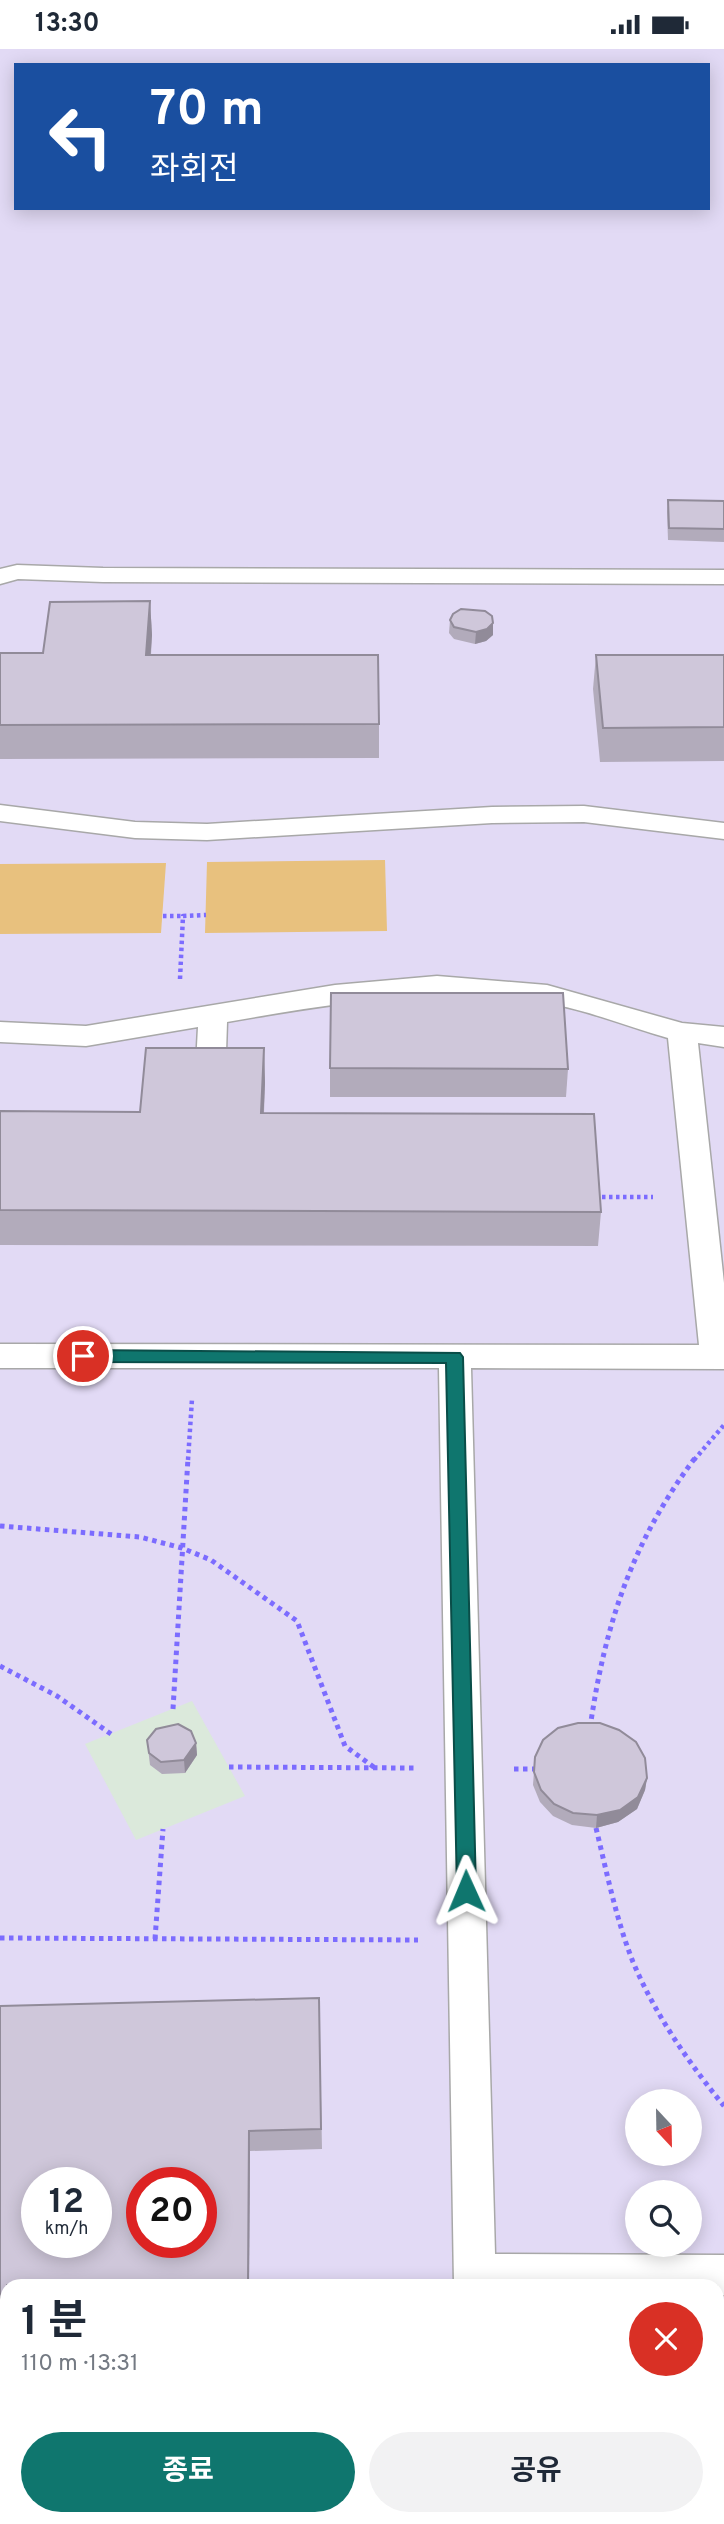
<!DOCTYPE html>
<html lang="ko">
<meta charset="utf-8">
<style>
body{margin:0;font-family:Overpass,"Noto Sans KR",sans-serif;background:#f2f2f3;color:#1f2937;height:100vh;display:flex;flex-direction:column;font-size:26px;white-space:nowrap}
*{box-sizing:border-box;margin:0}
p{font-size:23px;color:#747a83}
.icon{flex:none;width:38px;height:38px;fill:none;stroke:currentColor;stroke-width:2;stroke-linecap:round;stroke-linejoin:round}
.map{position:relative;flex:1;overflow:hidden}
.panel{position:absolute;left:0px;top:2230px;width:724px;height:247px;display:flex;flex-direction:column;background:#fff;border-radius:21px 21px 0 0;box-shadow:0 4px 18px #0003}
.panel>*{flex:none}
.top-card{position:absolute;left:14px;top:14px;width:696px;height:147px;border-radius:0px;box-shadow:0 4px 18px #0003;background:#1a4fa0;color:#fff;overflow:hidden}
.needle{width:46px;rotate:158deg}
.tools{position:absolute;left:625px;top:2040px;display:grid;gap:14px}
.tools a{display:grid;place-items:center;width:77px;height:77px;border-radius:50%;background:#fff;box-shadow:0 4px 18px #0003;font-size:35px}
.speed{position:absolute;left:21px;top:2118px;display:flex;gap:14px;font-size:35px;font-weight:700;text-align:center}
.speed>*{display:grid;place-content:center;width:91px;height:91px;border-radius:50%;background:#fff;box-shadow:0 4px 18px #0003;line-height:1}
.speed small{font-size:18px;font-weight:400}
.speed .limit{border:10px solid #d22;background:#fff;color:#111}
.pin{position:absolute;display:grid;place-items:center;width:60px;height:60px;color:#fff;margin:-30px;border:4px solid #fff;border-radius:50%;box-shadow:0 2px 7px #0007}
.me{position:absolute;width:77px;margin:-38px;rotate:359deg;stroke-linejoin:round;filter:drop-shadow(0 0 5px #0008)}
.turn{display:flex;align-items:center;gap:24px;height:147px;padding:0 21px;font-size:32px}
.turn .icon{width:91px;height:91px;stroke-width:2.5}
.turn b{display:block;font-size:49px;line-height:60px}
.round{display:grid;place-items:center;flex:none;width:74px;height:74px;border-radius:37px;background:#f2f2f3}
.summary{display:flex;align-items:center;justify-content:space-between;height:119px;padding:0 21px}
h1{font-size:42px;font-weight:700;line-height:52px}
.cta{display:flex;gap:14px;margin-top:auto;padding:14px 21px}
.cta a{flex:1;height:80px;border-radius:42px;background:#0f766e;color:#fff;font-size:28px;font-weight:700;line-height:80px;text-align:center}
.cta a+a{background:#f2f2f3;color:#1f2937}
.status{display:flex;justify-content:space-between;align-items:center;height:49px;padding:0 35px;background:#fff;direction:ltr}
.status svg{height:19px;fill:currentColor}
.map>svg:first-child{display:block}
.military{fill:#e2daf5;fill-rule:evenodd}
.pitch{fill:#e8c17e}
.plaza{fill:#dbe9db}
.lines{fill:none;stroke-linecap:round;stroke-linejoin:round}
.service-casing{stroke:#a8a8a8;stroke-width:3}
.path-far1{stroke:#7c6cff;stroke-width:4.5;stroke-dasharray:3.5 3.5;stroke-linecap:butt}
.path{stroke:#7c6cff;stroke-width:5;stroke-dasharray:4.5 4.5;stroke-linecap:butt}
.service{fill:#fff;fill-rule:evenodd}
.wall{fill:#b2abbb}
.shaded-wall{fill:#918b99}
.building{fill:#cfc7da;stroke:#918b99;stroke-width:2;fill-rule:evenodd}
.route{fill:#0f766e;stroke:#0a4d48;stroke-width:2}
</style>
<div class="status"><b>13:30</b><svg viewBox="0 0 49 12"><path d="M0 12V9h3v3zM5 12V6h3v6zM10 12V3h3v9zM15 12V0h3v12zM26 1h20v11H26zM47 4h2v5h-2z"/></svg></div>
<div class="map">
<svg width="724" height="2475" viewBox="0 0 724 2475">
<rect width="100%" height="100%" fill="#efe7f2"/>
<path class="military" d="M0 0H724V2475H0ZM16 16H709V159H16ZM637 2053H690V2105H637ZM37 2133H96V2193H37ZM142 2133H201V2193H142ZM637 2144H690V2196H637ZM7 2236H718V2469H7Z"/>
<g class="pitch">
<path d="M385 811 387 882 205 884 207 813Z"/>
<path d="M166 814 161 884 0 885V815Z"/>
</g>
<path class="plaza" d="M192 1652 245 1747 136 1791 85 1695Z"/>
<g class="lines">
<g class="service-casing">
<g id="service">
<path d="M17 516 103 519 724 521V535L103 533 18 530 0 535V520Z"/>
<path d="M0 756 135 773 207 775 492 758 584 757 724 774V790L584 773 492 774 207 791 135 789 0 772Z"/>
<path d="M437 927 547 936 682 974 724 978V998L698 994 724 1234V1320L471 1319 495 2205 724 2206V2246H718V2236H454L439 1319H0V1295L699 1296 668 989C629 978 585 960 545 954 436 937 335 954 227 973L225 1034 220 1041 210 1044 200 1041 195 1034 198 978 86 997 0 993V973L86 977 335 936Z"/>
<rect x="458" y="2469" width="44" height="6"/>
</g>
</g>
<g class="path-far1">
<path d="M163 867H183"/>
<path d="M180 930 183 867 206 866"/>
<path d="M595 1148H653"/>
<path d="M188 1411 192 1350"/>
<path d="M694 1411 724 1376"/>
</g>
<g class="path">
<path d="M0 1477 140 1488 182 1499 211 1511 297 1572 345 1697 375 1719"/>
<path d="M0 1617 57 1647 111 1685"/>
<path d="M173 1660 188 1409"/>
<path d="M590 1679C605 1575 632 1493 695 1409"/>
<path d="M229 1718 414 1719"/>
<path d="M514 1720H534"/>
<path d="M596 1779C607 1824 616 1870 633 1913 655 1965 688 2013 724 2057"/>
<path d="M0 1889 418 1891"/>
<path d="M155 1890 163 1780"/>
</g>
<use href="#service" class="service"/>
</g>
<g class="wall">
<path d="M668 451 724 452V493L668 491 667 463Z"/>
<path d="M150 552 152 586 151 606 379 675V709L0 710V604H43Z"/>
<path d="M450 571 493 574V586L486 592 475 595 454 590 449 584Z"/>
<path d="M596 606H724V712L600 713 593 640Z"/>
<path d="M264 999 265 1034 264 1064 601 1163 598 1197 0 1196V1062L140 1063Z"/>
<path d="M330 1019 568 1020 566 1048H330Z"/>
<path d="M147 1691 196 1694 197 1706 185 1724 162 1725 150 1716Z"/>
<path d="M535 1708 647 1729 645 1741 637 1760 618 1773 596 1779 572 1776 553 1767 540 1753 533 1736Z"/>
<path d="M319 1949 322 2100 250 2102 7 2469H248V2475H0Z"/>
</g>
<g class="shaded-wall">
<path d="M150 552 152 586 148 640 146 606Z"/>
<path d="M493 574V586L486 592 475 595 476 583Z"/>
<path d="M264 999 265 1034 262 1098 261 1064Z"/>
<path d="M196 1694 197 1706 185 1724 184 1711Z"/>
<path d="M647 1729 645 1741 637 1760 618 1773 596 1779 597 1766Z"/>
<path d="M249 2082 250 2102 249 2236H248Z"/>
<path d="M144 2469H145L146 2475H140Z"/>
</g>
<g class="building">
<path d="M668 451 724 452V480L669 479Z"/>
<path d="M150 552 146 606H378L379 675 0 676V604H43L50 553Z"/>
<path d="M461 560 485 562 492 567 493 574 487 580 476 583 454 578 450 571 453 565Z"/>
<path d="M596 606H724V678L603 679Z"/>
<path d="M331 944H563L568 1020 330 1019Z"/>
<path d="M146 999H264L261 1064 594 1065 601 1163 0 1161V1062L140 1063Z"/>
<path d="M578 1674H600L619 1681 636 1693 645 1709 647 1729 638 1748 620 1761 597 1766 573 1764 554 1755 541 1741 534 1723 535 1708 543 1691 558 1679Z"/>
<path d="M178 1675 191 1682 196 1694 184 1711 161 1713 149 1704 147 1691 156 1680Z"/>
<path d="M319 1949 321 2080 249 2082 248 2236H7V2469H144L140 2475H0V1957ZM37 2133H96V2193H37ZM142 2133H201V2193H142Z"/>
</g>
<path class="route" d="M83 1301 460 1304 463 1308 476 1842 473 1848 466 1850 459 1848 457 1842 446 1314 83 1313 75 1307Z"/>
</svg>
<div class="tools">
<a><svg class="needle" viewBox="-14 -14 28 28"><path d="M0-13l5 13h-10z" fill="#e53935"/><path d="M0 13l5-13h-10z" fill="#747a83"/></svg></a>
<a><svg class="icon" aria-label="search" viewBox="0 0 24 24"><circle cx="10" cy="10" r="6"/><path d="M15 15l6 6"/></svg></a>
</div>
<div class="speed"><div>12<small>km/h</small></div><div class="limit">20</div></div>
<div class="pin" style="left:83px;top:1307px;background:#d93025"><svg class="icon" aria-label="arrive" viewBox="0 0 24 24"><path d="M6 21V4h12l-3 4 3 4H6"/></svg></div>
<svg class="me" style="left:466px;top:1842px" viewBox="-20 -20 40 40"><path d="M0-17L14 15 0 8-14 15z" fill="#0f766e" stroke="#fff" stroke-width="4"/></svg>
<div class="top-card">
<div class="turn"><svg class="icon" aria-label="left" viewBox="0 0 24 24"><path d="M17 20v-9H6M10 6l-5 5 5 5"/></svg><div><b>70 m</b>좌회전</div></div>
</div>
<section class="panel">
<div class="summary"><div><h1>1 분</h1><p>110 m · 13:31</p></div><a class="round" style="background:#d93025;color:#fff"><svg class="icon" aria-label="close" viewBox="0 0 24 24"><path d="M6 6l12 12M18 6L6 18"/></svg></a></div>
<div class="cta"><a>종료</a><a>공유</a></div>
</section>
</div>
